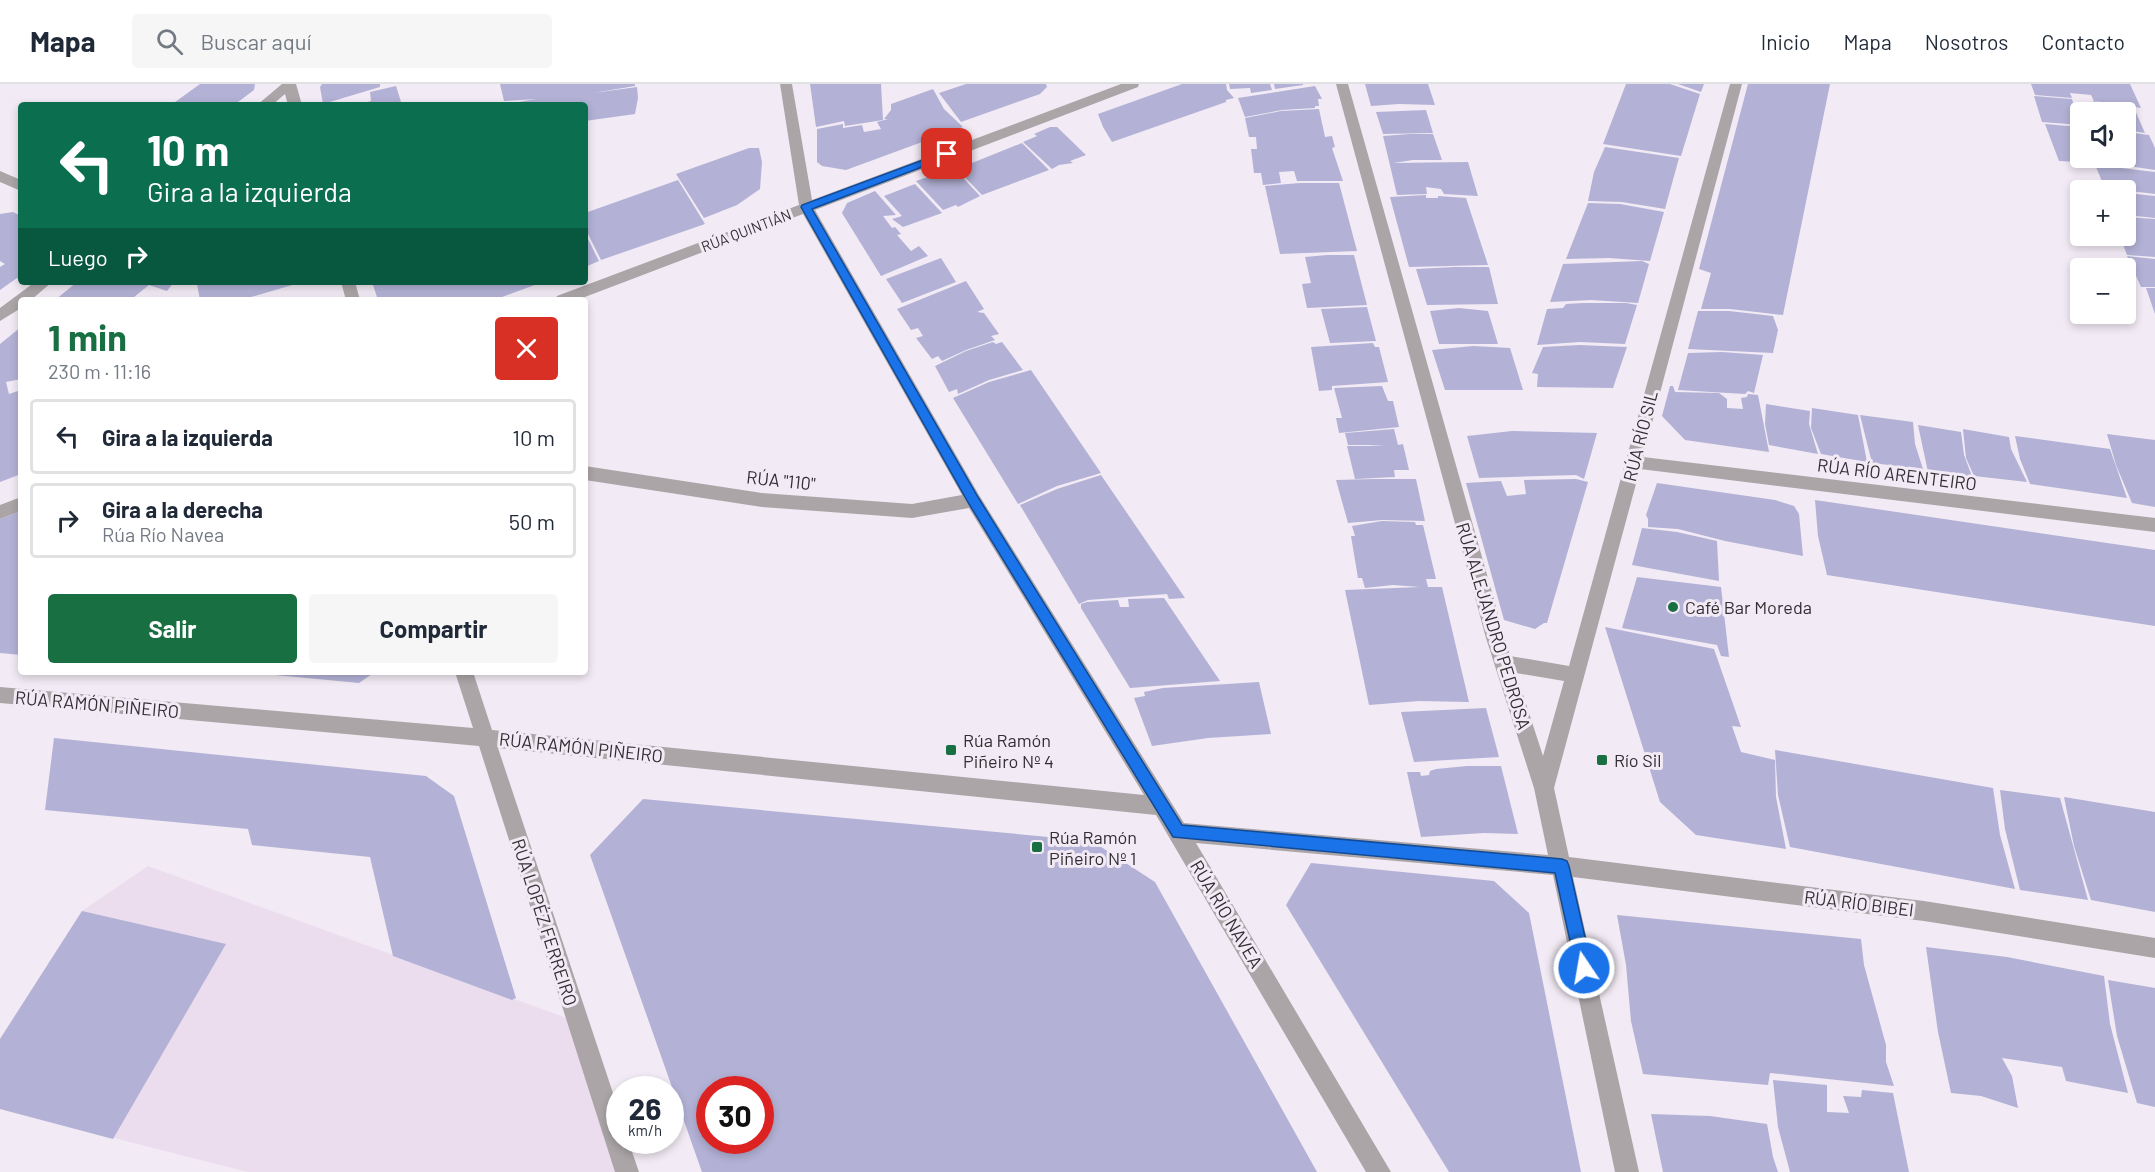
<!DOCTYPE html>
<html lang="es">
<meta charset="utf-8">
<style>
body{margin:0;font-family:Barlow,sans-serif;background:#f6f6f7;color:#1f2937;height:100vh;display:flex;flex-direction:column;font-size:22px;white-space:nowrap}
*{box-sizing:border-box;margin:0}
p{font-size:20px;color:#747a83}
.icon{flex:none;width:33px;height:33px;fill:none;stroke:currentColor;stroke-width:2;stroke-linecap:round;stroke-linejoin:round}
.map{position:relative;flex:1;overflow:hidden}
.drawer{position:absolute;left:18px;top:213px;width:570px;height:378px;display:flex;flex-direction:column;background:#fff;border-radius:6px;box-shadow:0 3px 9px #0003}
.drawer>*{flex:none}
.hud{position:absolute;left:18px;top:18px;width:570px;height:183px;border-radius:6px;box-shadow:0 3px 9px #0003;background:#0b6e4f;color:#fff;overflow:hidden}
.fabs{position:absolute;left:2070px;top:18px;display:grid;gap:12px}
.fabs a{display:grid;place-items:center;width:66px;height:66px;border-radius:6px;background:#fff;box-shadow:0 3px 9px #0003;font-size:30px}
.speed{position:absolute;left:606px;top:992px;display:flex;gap:12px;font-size:30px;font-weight:700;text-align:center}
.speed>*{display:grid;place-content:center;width:78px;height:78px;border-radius:50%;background:#fff;box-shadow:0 3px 9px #0003;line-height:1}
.speed small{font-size:15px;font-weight:400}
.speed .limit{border:9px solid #d22;background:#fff;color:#111}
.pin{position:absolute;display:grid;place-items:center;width:51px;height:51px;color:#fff;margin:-26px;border-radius:12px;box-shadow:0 3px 9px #0006}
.me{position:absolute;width:66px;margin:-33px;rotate:348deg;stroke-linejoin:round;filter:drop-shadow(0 0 4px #0008)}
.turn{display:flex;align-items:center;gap:21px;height:126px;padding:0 30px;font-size:27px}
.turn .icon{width:78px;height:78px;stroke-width:2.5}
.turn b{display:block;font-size:42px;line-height:51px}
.then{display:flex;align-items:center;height:57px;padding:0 30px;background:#0003;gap:12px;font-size:22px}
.round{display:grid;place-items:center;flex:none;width:63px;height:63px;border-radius:6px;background:#f6f6f7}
.overview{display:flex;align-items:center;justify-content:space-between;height:102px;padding:0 30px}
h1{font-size:36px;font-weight:700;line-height:45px;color:#186f42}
.button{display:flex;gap:12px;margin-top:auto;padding:12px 30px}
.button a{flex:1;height:69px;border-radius:6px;background:#186f42;color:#fff;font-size:24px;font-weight:700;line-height:69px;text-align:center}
.button a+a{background:#f6f6f7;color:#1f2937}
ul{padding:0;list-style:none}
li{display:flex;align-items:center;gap:18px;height:75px;margin:0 12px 9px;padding:0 18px;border:3px solid #e0e1e3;border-radius:6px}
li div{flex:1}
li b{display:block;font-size:22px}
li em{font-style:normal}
header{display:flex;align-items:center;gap:36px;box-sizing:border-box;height:84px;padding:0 30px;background:#fff;border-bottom:2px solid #e0e1e3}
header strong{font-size:28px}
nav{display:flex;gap:33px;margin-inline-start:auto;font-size:21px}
.search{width:420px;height:54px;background:#f6f6f7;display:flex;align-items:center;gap:15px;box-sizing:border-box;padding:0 21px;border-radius:6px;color:#747a83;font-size:22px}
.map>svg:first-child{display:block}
.built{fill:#ebddee}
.building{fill:#b3b2d6;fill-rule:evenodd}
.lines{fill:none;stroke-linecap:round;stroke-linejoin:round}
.minor{fill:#aba5a7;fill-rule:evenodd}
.route{fill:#1a73e8;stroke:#114b97;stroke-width:1.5}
.poi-dot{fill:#186f42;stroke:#f2eaf4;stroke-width:2}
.labels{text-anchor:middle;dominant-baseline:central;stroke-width:6;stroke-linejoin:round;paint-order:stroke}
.far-street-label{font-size:15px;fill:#322f33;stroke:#f2eaf4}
.street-label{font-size:18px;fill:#322f33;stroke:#f2eaf4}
.poi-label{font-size:18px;fill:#322f33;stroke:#f2eaf4;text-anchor:start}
</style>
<header>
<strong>Mapa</strong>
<div class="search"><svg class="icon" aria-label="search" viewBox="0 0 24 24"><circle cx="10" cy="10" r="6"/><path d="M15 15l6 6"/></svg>Buscar aquí</div>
<nav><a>Inicio</a><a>Mapa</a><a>Nosotros</a><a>Contacto</a></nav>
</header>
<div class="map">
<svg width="2155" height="1088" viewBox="0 0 2155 1088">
<rect width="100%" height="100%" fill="#f2eaf4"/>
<path class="built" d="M148 782 586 941 624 1088H248L0 1025V955L82 827Z"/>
<g class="building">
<path d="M200 0H255L254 6 234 21H171Z"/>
<path d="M322 0H380V3L323 20 320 3Z"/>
<path d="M500 0H635V2L593 9 637 3 638 14 635 30 585 37V21H500L536 15 504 17Z"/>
<path d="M810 0H881L883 36 845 42 844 37 816 43Z"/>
<path d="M966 0H1046L1047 3 1040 10 961 38 939 9Z"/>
<path d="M1182 0H1226L1227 6 1234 14 1226 16V18L1112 58 1103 43 1098 30Z"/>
<path d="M1229 0H1270L1272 6 1251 9 1250 4 1230 5Z"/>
<path d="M1274 0H1303V1L1275 5Z"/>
<path d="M1365 0H1428L1435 21 1399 20 1371 22Z"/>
<path d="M1626 0H1670L1700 10 1681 72 1603 60Z"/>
<path d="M1678 0H1704L1701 8Z"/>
<path d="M1748 0H1830L1783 231 1730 225H1701L1711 189 1699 185Z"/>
<path d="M2031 0H2130L2141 24 2094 17 2091 11 2070 9 2072 14 2035 11Z"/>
<path d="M396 2 402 21H356L371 17 370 8Z"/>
<path d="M1315 2 1322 15H1318L1319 22H1315V24L1282 26 1245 33 1238 14Z"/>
<path d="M933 5 944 25 963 43 846 86 822 82 817 78V45L843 40V44L862 41 864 48 881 45 877 38 888 35H884L891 26V20Z"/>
<path d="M2034 12 2072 15 2074 22 2095 24 2093 17 2134 24 2145 49 2126 46V28H2080V41L2042 38Z"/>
<path d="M1319 25 1325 53 1332 52 1335 63 1332 64 1343 97H1297L1294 87 1279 88 1281 99 1263 101 1261 89H1254L1251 65H1257L1256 53H1249L1245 34 1281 27Z"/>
<path d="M1426 26 1433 49 1383 50 1376 28Z"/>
<path d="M2045 40 2080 43V74H2126V48L2149 51 2155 64V86L2115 80 2059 77Z"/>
<path d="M1050 43H1057L1086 71 1070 77 1073 79 1059 81 1052 85 1023 58 1037 52 1034 50Z"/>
<path d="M1409 50H1433L1442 76H1413L1393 79 1468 78 1478 112 1444 110 1441 105 1426 103 1427 110 1397 111 1383 52Z"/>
<path d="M1022 59 1049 86 982 111 957 85Z"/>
<path d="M1605 63 1679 74 1665 125 1622 118 1588 117 1594 88Z"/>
<path d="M749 64H759L762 78 760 105 737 121 704 134 676 90Z"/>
<path d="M2095 81 2155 88V110L2105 104Z"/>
<path d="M954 84 980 112 958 123 956 121 943 126 916 97Z"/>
<path d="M678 96 705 140 601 176 585 144V129Z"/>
<path d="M1300 99H1339L1357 167 1280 170 1265 102Z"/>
<path d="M915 100 942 129 903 143 892 135 902 132 884 112Z"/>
<path d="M875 107 896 131 883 132 892 144 895 143 901 150 897 151 911 167 919 162 928 172 881 192 842 129 847 119Z"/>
<path d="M2126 109 2155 112V134L2126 131Z"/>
<path d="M1426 111V114H1438V112L1466 114 1488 181 1409 183 1390 113Z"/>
<path d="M1588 119 1620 120 1664 128 1650 177 1609 174 1566 175Z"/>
<path d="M13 128 21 132V196L17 194 0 206V183L5 180 0 177V130Z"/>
<path d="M2126 133 2155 135V173L2127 171 2120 152H2126Z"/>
<path d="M585 149 599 177 585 183Z"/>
<path d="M1327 171H1354L1367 221 1307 224 1302 200 1311 199 1305 173Z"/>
<path d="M2127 172 2155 175V203H2141Z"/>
<path d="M941 174 956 198 902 219 886 195Z"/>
<path d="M1642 177 1649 180 1638 219 1591 216 1550 218 1563 180Z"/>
<path d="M1455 183H1489L1498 220 1427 221 1416 185Z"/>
<path d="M966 197 984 225 977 228 984 229 999 250 991 252 995 256 966 266 942 277 938 272 932 275 916 254 923 252 918 244 911 246 897 225Z"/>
<path d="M77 198H174L167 207 149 201 134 213 140 216H55Z"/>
<path d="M202 198H299V199L241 216H200L197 200Z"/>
<path d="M372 198H543L494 216H378Z"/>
<path d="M2146 204H2155V230Z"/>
<path d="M1583 219H1626L1637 221 1625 260 1580 258 1537 261 1547 225 1563 224 1566 220Z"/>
<path d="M1367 223 1376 257 1330 259 1321 225Z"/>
<path d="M1459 224 1488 227 1498 260H1439L1430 227Z"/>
<path d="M1698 227H1729L1773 232 1778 246 1773 269 1688 265Z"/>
<path d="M21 243V295L6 298 9 310 21 306V390L0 398V260Z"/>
<path d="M993 258 996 260 1002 258 1023 286 989 296 958 310 957 305 949 308 935 282 966 267Z"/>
<path d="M1373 259 1375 263H1379L1388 298 1332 302V306L1319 307 1311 263Z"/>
<path d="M1579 261 1627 263 1613 304 1537 303 1538 290 1532 289 1543 263Z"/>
<path d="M1473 262 1510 264 1523 306H1445L1432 266Z"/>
<path d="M1722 268 1763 271 1754 309 1748 307 1745 310 1678 306 1688 269Z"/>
<path d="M1031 286 1101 389 1057 402 1018 420 953 314 989 298Z"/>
<path d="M1382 302 1388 317H1393L1399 343 1339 349 1336 334H1342L1334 304Z"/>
<path d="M1670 302H1673L1675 308 1719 309 1727 315V324L1743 325 1741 314 1747 313 1748 310 1758 311 1769 368 1685 356 1662 332Z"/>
<path d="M1766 320 1810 327 1809 340 1818 370 1769 361 1765 340Z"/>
<path d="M1812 324 1858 331 1867 378 1821 370 1811 344Z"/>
<path d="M1860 331 1913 338 1915 360 1923 385 1872 379Z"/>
<path d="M1918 341 1961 348 1964 371 1973 395 1928 388Z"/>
<path d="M1394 345 1398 361 1403 360 1409 386H1394L1395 393 1355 395 1347 362H1369L1385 361H1348L1345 349Z"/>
<path d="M1963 345 2009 353 2011 365 2027 398 1974 392 1966 374Z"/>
<path d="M1512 347 1597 349 1584 395 1576 391 1479 394 1467 352Z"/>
<path d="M2107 350 2155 356V423L2132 419 2116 381Z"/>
<path d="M2015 352 2110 365 2127 414 2030 400 2020 375Z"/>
<path d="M1101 391 1185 514 1169 515 1167 510 1088 516 1079 520 1020 421 1057 405Z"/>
<path d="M1374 395H1416L1425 437 1382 436 1348 439 1336 396Z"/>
<path d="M1576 395 1588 398 1547 539H1544L1535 545 1504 536 1466 399 1501 397 1507 412 1526 410 1524 396Z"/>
<path d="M1657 399 1775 416 1794 422 1799 430 1803 472 1725 457 1678 445 1648 443V435L1646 431Z"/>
<path d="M1815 416 2155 466V542L1827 491 1818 452Z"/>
<path d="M21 427V571L0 569V435Z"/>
<path d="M1382 437 1415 438 1416 441H1423L1436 495H1426L1428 503H1442L1469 618 1419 617 1369 621 1345 506 1420 503 1393 501 1365 504 1362 494H1358L1351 452H1355L1352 442Z"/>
<path d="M1642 444 1677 448 1717 457 1719 497 1632 481Z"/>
<path d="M1637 493 1721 503 1729 573 1721 572 1717 561 1622 544Z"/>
<path d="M1164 514 1220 597 1130 604 1081 524V520L1087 518 1118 516 1120 523H1129L1128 515Z"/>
<path d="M1605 543 1714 565 1741 643 1732 642 1741 668 1775 676 1776 713 1786 765 1696 751 1660 718Z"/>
<path d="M243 588H375L359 599Z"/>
<path d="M1259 598 1271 650 1208 654 1152 662 1134 614 1145 612 1144 608 1163 604Z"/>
<path d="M1486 624 1499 673 1414 678 1401 628Z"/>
<path d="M54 654 426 692 454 712 516 914 512 916 393 872 370 773 252 761 248 745 45 726Z"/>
<path d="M1775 666 1993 704 2000 751 2015 805 1790 763 1778 711Z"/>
<path d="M1467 682H1501L1518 750 1484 749 1421 753 1407 688H1420L1421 692 1429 691 1430 687 1436 685Z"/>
<path d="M2000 706 2060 714 2088 816 2020 806 2005 745Z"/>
<path d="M2064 713 2155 728V828L2091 816 2074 762Z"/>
<path d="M643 715 1092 757 1155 798 1317 1088H702L590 771ZM710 1005H760V1056H710Z"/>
<path d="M1311 779 1494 797 1529 829 1581 1088H1449L1286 821Z"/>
<path d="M82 827 226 860 113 1055 0 1025V955Z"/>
<path d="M1617 831 1861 855 1864 881 1886 961V978L1894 1002 1770 989 1768 1001 1643 990 1631 937 1626 881Z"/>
<path d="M1926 863 2007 873 2104 892 2110 940 2128 1009 2066 997 2062 983 2002 974 2012 992 2018 1024 1981 1012 1951 1009 1938 948Z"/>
<path d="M2108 896 2155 904V1023L2137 1019 2117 952Z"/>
<path d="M1773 996 1827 1001V1028L1849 1029 1843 1012 1861 1013 1862 1006 1893 1009 1909 1088H1790L1778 1043Z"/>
<path d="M1651 1030 1710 1032 1767 1040 1773 1073 1778 1088H1663Z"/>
</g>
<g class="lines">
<g class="minor">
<path d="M282 0H296L302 21H288L285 10 272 21H257Z"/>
<path d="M780 0H792L812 116 1121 0H1139L1138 3 815 126 979 411 1184 739 1548 771 1534 704 1486 554 1336 0H1348L1510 572 1569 582 1730 0H1742L1643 373 2155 434V448L1640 385 1554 704 1569 773 1924 817 2155 854V874L1924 837 1573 793 1639 1088H1615L1553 791 1196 759 1391 1088H1366L1156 731 498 664 620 1030V1056H628L639 1088H615L479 662 0 619V603L473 644 455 588H473L492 646 1144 711 969 424 912 434 762 423 585 396V382L762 409 912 420 962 411 803 130 577 216H555L557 212 799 121ZM1516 589 1564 597 1543 672Z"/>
<path d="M0 87 21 96V107L0 98Z"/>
<path d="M35 198H52L31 216H21V224L0 237V224Z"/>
<path d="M341 198H355L360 216H346Z"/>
<path d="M21 413V427L0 435V421Z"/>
</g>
</g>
<path class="route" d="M947 67 951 68V72L812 125 978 413 1182 741 1562 775 1567 777 1569 782 1592 884 1589 890 1584 892 1578 890 1576 884 1555 789 1173 753 969 420 801 123 802 121Z"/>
<g class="poi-dot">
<circle cx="1673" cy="523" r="6"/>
<rect x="945" y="660" width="12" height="12" rx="3"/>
<rect x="1596" y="670" width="12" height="12" rx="3"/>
<rect x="1031" y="757" width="12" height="12" rx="3"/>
</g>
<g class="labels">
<g class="far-street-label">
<text transform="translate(746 146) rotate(-21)">RÚA QUINTIÁN</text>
</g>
<g class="street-label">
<text transform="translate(1640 352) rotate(-76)">RÚA RÍO SIL</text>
<text transform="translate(1897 390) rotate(7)">RÚA RÍO ARENTEIRO</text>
<text transform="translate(781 396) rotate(6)">RÚA "110"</text>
<text transform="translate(1494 542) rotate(73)">RÚA ALEJANDRO PEDROSA</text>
<text transform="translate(97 620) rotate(5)">RÚA RAMÓN PIÑEIRO</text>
<text transform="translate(581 663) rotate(6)">RÚA RAMÓN PIÑEIRO</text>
<text transform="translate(1859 819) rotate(7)">RÚA RÍO BIBEI</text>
<text transform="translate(1227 830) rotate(59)">RÚA RÍO NAVEA</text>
<text transform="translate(545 838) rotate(72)">RÚA LOPÉZ FERREIRO</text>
</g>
<g class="poi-label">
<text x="1685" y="523">Café Bar Moreda</text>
<text x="963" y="656">Rúa Ramón<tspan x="963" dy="21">Piñeiro Nº 4</tspan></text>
<text x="1614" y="676">Río Sil</text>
<text x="1049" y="753">Rúa Ramón<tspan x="1049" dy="21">Piñeiro Nº 1</tspan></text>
</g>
</g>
</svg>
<div class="fabs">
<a><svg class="icon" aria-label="sound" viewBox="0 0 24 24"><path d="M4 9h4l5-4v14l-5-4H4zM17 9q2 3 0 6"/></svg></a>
<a>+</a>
<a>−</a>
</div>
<div class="speed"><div>26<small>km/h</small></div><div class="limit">30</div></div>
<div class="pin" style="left:947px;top:70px;background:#d93025"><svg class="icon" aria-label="arrive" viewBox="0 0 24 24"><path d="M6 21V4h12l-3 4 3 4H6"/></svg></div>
<svg class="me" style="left:1584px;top:884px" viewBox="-20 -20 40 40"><circle r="17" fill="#1a73e8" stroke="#fff" stroke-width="3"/><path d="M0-11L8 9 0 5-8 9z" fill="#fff"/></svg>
<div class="hud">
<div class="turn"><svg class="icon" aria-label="left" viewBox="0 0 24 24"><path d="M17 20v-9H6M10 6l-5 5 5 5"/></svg><div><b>10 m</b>Gira a la izquierda</div></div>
<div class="then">Luego<svg class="icon" aria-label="right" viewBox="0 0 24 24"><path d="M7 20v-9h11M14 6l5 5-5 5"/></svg></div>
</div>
<section class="drawer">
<div class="overview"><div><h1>1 min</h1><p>230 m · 11:16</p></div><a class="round" style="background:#d93025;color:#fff"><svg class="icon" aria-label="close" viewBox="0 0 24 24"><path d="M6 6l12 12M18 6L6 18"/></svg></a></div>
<ul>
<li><svg class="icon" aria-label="left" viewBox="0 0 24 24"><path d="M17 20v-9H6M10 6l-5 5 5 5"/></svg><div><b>Gira a la izquierda</b></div><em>10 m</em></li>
<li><svg class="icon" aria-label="right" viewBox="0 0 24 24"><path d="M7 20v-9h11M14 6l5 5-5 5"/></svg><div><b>Gira a la derecha</b><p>Rúa Río Navea</p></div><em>50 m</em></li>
</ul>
<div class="button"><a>Salir</a><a>Compartir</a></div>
</section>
</div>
